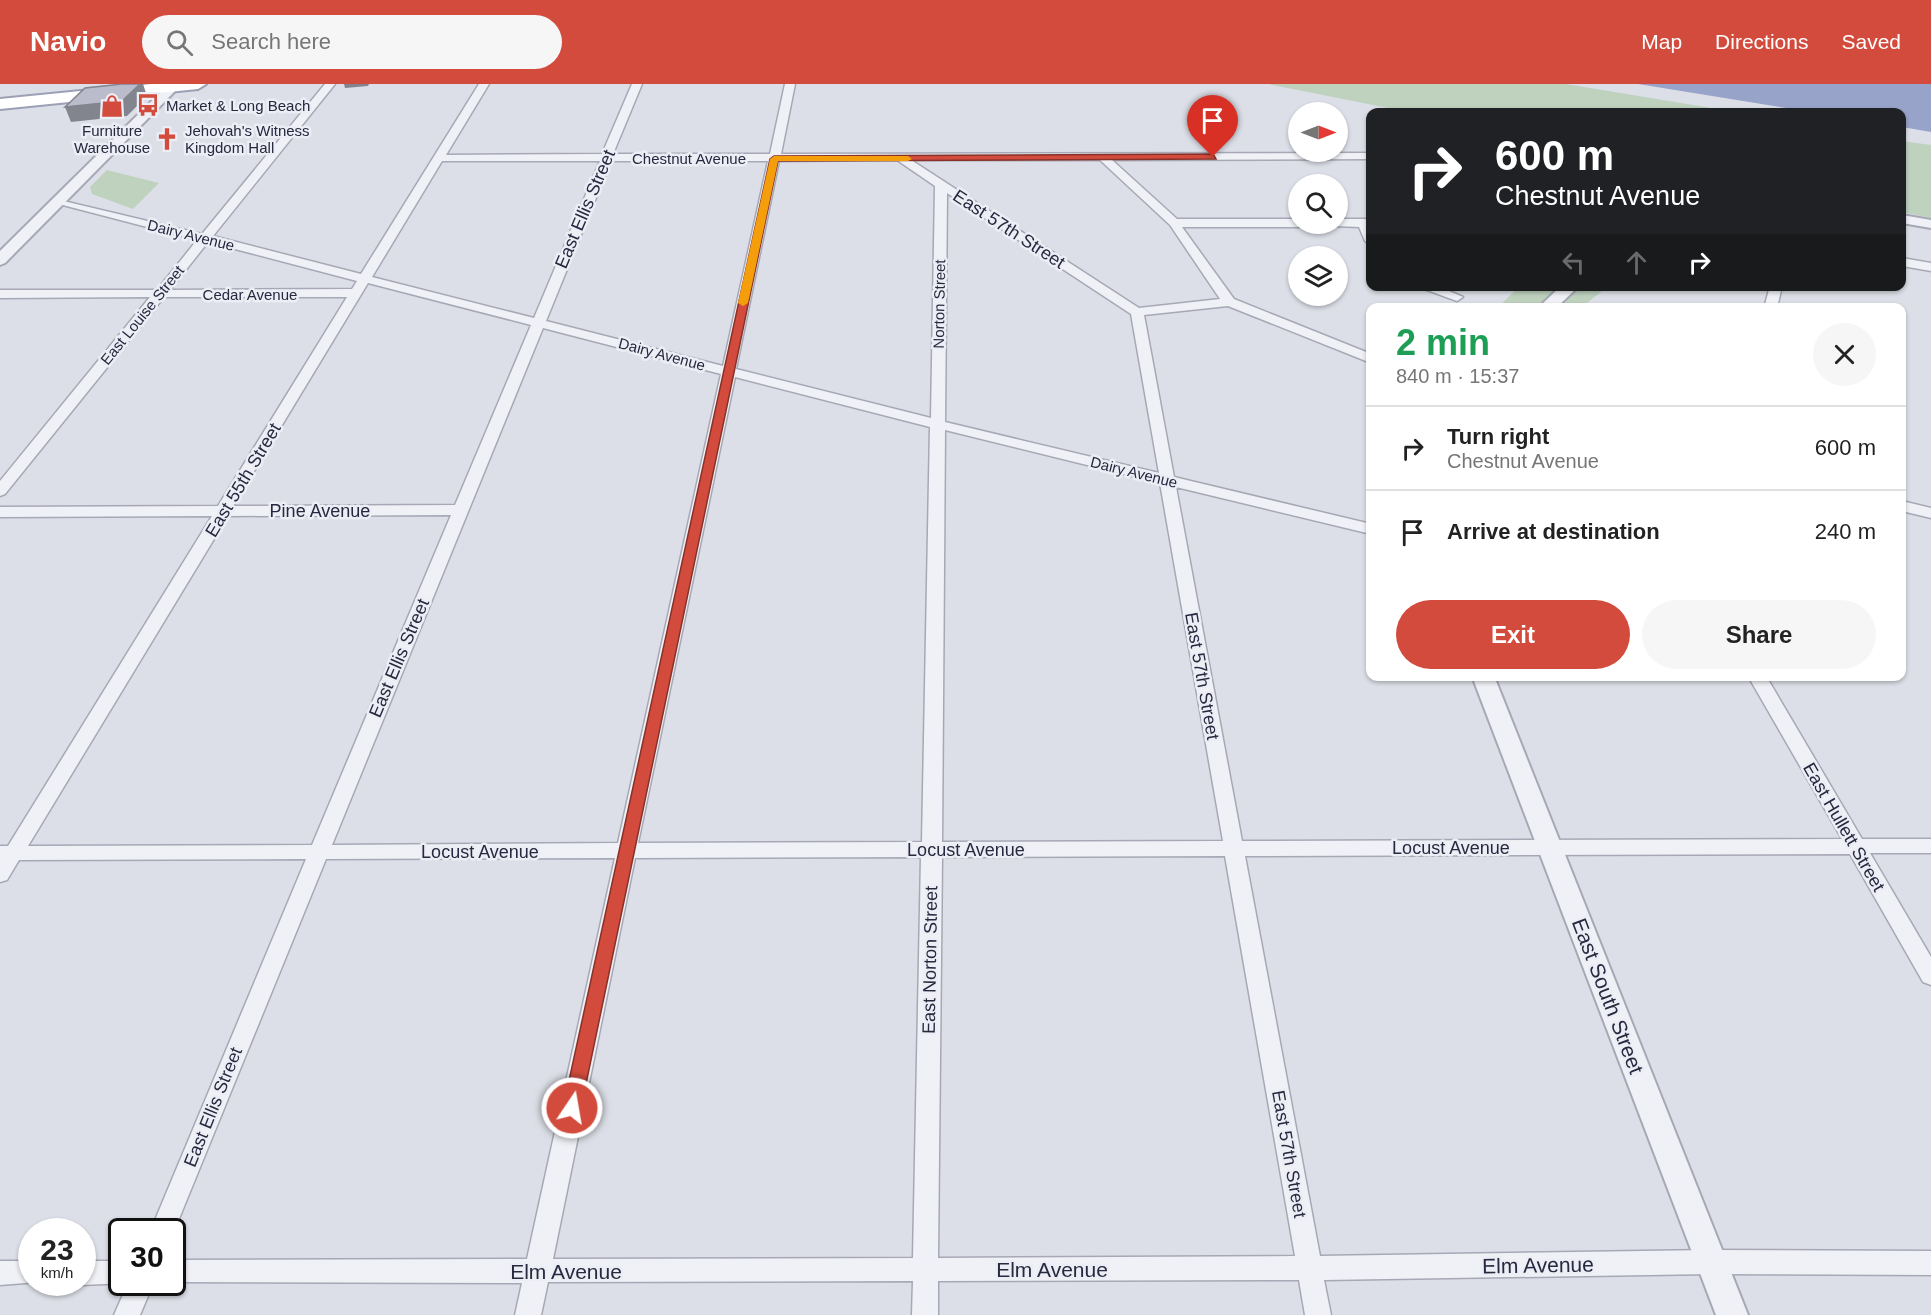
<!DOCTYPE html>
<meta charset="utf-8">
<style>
body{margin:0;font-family:Helvetica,sans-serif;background:#f6f6f6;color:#222;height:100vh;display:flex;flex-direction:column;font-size:22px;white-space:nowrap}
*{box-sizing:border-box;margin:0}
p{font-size:20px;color:#767676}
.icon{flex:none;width:33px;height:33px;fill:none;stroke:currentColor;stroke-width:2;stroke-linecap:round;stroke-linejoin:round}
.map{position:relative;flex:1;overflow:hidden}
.side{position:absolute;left:1366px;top:219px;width:540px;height:378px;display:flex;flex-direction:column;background:#fff;border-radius:12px;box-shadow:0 2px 4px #0004}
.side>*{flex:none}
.guide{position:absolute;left:1366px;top:24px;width:540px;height:183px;border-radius:12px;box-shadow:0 2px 4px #0004;background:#202124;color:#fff;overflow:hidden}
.needle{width:39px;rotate:90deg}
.fabs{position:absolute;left:1288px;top:18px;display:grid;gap:12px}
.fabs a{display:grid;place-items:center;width:60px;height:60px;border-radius:50%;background:#fff;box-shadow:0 2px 4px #0004;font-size:30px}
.speed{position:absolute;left:18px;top:1134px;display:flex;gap:12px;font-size:30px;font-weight:700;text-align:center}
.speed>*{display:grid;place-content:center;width:78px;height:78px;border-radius:50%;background:#fff;box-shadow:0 2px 4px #0004;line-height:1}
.speed small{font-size:15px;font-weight:400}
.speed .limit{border:3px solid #111;border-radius:9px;background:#fff;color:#111}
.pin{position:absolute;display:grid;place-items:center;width:51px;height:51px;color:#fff;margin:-62px -26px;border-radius:50% 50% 50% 0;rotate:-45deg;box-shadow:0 0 6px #0007}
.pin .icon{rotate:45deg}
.me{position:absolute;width:66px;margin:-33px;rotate:12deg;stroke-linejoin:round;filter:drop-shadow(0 0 4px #0008)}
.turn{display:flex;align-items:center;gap:21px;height:126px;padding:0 30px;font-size:27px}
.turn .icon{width:78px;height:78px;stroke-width:2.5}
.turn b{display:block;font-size:42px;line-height:51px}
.lanes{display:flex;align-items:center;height:57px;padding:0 30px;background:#0003;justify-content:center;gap:30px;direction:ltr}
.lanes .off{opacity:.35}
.round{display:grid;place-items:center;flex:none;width:63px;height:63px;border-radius:32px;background:#f6f6f6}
.overview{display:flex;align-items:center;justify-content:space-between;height:102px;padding:0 30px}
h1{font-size:36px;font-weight:700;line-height:45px;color:#1e9e55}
.primary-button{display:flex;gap:12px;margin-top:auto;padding:12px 30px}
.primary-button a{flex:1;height:69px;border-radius:36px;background:#d24b3d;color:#fff;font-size:24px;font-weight:700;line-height:69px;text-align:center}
.primary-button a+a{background:#f6f6f6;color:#222}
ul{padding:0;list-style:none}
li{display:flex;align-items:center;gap:18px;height:84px;padding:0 30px;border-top:2px solid #e0e0e0}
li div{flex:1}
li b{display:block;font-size:22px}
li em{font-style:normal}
header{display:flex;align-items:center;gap:36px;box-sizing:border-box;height:84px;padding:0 30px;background:#d24b3d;color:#fff}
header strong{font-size:28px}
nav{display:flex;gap:33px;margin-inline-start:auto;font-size:21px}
.search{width:420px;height:54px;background:#f6f6f6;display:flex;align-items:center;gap:15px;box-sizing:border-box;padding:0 21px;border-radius:33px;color:#767676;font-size:22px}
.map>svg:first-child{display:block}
.green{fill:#bed2be}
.water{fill:#97a3c9}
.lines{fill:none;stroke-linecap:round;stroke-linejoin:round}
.minor-casing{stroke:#a6a8b5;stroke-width:3}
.tertiary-casing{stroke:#a6a8b5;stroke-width:4}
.primary-casing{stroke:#9ca0b4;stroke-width:4}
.minor{fill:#f0f1f6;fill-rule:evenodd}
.tertiary{fill:#f0f1f6;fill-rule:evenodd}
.primary{fill:#fff;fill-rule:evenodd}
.shaded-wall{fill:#82848e}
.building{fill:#babccb;stroke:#82848e;stroke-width:1.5}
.route{fill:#d24b3d;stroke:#883128;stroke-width:1.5}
.slow{fill:#f59e0b}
.labels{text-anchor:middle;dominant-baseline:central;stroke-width:5;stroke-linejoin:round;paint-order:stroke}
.far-poi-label{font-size:15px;fill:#26293f;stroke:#edeef5;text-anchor:start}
.far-street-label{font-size:15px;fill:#26293f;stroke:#edeef5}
.street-label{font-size:18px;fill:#26293f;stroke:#edeef5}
.near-street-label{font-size:21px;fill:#26293f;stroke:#edeef5}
</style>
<header>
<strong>Navio</strong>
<div class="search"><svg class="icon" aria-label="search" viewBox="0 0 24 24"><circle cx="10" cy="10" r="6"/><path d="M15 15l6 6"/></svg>Search here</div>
<nav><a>Map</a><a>Directions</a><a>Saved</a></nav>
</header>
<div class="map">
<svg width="1931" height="1231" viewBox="0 0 1931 1231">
<rect width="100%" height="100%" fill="#dddfe8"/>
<g class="green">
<path d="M1268 0H1566L1736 28H1408Z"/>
<path d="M1902 57 1931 61V134L1902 128Z"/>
<path d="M107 86 159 99 133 125 92 110 90 103Z"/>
<path d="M1519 203H1607L1582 223 1497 224Z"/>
</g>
<path class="water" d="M1638 0H1931V48L1902 43V28H1811Z"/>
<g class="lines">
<g class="minor-casing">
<g id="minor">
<path d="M325 0H335L213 152 361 190 479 0H489L446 71 602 70 632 0H642L613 70H770L785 0H795L781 70 1371 69V75L1112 76 1177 135H1299V140H1305L1299 143H1182L1234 215 1371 270V279L1228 222 1144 231 1174 393 1371 440V450L1176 403 1242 757 1842 755 1748 592H1766L1862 755H1931V769H1870L1931 873V901L1923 898 1850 770 1245 772 1320 1172 1711 1166 1931 1167V1191L1711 1190 1324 1196 1331 1231H1305L1299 1196 938 1197V1231H912L913 1197 548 1198 541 1231H515L522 1199 169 1198H172V1176L527 1175 615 774 326 775 172 1152V1148H150L306 775 19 776 7 796 0 798V762H8L212 432 0 433V423L218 422 347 213H164L5 410 0 412V397L150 213 0 214V206H157L197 156 55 119V115L202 150ZM897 76 935 102 931 334 736 285 779 77ZM911 76H1100L1170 141 1220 215 1139 224ZM442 77H600L534 234 372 193ZM611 77H768L723 282 546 237ZM947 109 1131 230 1159 389 945 338ZM208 158 357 197 352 205 170 206ZM368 199 531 241 455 421 233 422ZM543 244 721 290 618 759 332 761ZM735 293 930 343 922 758 638 759ZM945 346 1160 399 1223 757 942 758ZM451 431 312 761 28 762 228 432ZM1225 772 1295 1172 938 1174 942 773ZM921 773 913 1174 553 1175 635 774Z"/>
<path d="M1338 135H1371V161L1365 157 1359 143 1334 142 1332 140H1338Z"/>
<path d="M1902 174 1931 179V187L1902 182Z"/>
<path d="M1416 202H1437L1463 213 1457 217Z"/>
<path d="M1770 202H1782L1777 224H1764Z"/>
<path d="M1902 417 1931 424V434L1902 427Z"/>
<path d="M0 1177H32V1198H38L0 1201Z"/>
<path d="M82 1177H122V1198H154L140 1231H114L128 1199 82 1201 76 1198H82Z"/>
</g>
</g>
<g class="tertiary-casing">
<g id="tertiary">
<path d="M169 0H182L5 179 0 181V167Z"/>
<path d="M1902 131 1931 136V144L1902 139Z"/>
<path d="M1561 202H1579L1556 224H1538Z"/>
<path d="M1472 592H1494L1748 1231H1716Z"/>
</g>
</g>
<g class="primary-casing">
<path id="primary" d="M151 0H206L198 5 0 25V15Z"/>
</g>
<use href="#minor" class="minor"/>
<use href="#tertiary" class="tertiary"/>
<use href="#primary" class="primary"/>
</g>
<g class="shaded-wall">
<path d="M140 0H143L147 12 127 32 71 38 65 23Z"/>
<path d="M344 0H369L368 2 345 4Z"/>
</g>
<path class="building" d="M122 0H140L122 17 65 23 85 4Z"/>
<path class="route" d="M1213 70 1216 75 778 77 581 1024 578 1029 572 1031 566 1029 563 1024 770 75 774 72Z"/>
<path class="slow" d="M774 72H908L912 75 908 77H778L748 219 743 222 738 219 770 75Z"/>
<defs>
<g id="bus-bare" transform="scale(1.8)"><path d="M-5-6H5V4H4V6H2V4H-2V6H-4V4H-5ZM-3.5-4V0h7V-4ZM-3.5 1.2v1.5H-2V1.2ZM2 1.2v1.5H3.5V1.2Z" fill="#d24b3d" stroke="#edeef5" stroke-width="2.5" paint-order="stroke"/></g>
<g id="shop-bare" transform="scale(1.8)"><path d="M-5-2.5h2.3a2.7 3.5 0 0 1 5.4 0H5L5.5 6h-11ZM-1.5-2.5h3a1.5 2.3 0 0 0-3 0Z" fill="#d24b3d" stroke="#edeef5" stroke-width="2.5" paint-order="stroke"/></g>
<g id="church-bare" transform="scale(1.8)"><path d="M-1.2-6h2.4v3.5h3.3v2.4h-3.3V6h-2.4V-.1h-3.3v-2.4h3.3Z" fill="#d24b3d" stroke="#edeef5" stroke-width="2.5" paint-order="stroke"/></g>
</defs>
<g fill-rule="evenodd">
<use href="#bus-bare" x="148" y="21"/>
<use href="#shop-bare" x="112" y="22"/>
<use href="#church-bare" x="167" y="55"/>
</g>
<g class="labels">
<g class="far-poi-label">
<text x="166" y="21">Market &amp; Long Beach</text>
<text x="112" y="46" text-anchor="middle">Furniture<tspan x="112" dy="17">Warehouse</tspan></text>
<text x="185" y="46">Jehovah's Witness<tspan x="185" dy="17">Kingdom Hall</tspan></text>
</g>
<g class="far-street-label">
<text x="689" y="74">Chestnut Avenue</text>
<text transform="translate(191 151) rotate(14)">Dairy Avenue</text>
<text x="250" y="210">Cedar Avenue</text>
<text transform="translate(939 220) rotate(-89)">Norton Street</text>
<text transform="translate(142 231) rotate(-51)">East Louise Street</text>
<text transform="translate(662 270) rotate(15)">Dairy Avenue</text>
<text transform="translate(1134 388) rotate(14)">Dairy Avenue</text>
</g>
<g class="street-label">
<text transform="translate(585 125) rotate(-67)">East Ellis Street</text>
<text transform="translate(1009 145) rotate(33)">East 57th Street</text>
<text transform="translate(243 396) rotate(-59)">East 55th Street</text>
<text x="320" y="427">Pine Avenue</text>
<text transform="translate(399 574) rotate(-67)">East Ellis Street</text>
<text transform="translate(1202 592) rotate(80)">East 57th Street</text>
<text transform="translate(1844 743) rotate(60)">East Hullett Street</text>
<text x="1451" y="764">Locust Avenue</text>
<text x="966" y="766">Locust Avenue</text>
<text x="480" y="768">Locust Avenue</text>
<text transform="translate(930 876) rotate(-89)">East Norton Street</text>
<text transform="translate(213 1023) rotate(-68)">East Ellis Street</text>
<text transform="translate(1289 1070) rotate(80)">East 57th Street</text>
</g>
<g class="near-street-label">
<text transform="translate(1608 912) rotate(69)">East South Street</text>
<text transform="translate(1538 1181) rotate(-1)">Elm Avenue</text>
<text x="1052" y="1185">Elm Avenue</text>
<text x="566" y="1187">Elm Avenue</text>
</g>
</g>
</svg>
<div class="fabs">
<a><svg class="needle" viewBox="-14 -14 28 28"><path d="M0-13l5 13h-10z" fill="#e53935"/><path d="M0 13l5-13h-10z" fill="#767676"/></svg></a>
<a><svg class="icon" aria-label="search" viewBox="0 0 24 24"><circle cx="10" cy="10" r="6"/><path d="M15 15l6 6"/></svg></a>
<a><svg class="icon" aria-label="layers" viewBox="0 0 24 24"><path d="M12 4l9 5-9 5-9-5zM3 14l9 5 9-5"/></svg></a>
</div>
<div class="speed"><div>23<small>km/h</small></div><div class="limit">30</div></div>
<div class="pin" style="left:1213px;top:73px;background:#d93025"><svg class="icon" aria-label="arrive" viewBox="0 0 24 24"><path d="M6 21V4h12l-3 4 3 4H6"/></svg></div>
<svg class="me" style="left:572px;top:1024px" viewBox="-20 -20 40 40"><circle r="17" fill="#d24b3d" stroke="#fff" stroke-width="3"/><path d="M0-11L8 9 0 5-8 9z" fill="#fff"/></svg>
<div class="guide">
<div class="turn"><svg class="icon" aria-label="right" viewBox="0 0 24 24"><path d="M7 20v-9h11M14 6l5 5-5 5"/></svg><div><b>600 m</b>Chestnut Avenue</div></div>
<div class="lanes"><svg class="icon off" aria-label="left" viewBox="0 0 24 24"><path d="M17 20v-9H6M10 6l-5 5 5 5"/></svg><svg class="icon off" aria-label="ahead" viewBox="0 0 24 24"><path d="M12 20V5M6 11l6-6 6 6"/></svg><svg class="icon" aria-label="right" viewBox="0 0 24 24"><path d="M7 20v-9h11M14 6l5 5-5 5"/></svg></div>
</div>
<section class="side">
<div class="overview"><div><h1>2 min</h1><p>840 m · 15:37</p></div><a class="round"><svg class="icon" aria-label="close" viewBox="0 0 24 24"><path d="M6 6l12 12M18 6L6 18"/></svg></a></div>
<ul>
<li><svg class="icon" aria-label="right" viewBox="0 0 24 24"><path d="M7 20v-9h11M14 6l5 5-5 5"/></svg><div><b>Turn right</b><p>Chestnut Avenue</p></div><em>600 m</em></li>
<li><svg class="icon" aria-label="arrive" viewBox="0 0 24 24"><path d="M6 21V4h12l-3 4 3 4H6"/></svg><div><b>Arrive at destination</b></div><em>240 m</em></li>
</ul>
<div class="primary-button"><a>Exit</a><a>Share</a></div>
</section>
</div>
